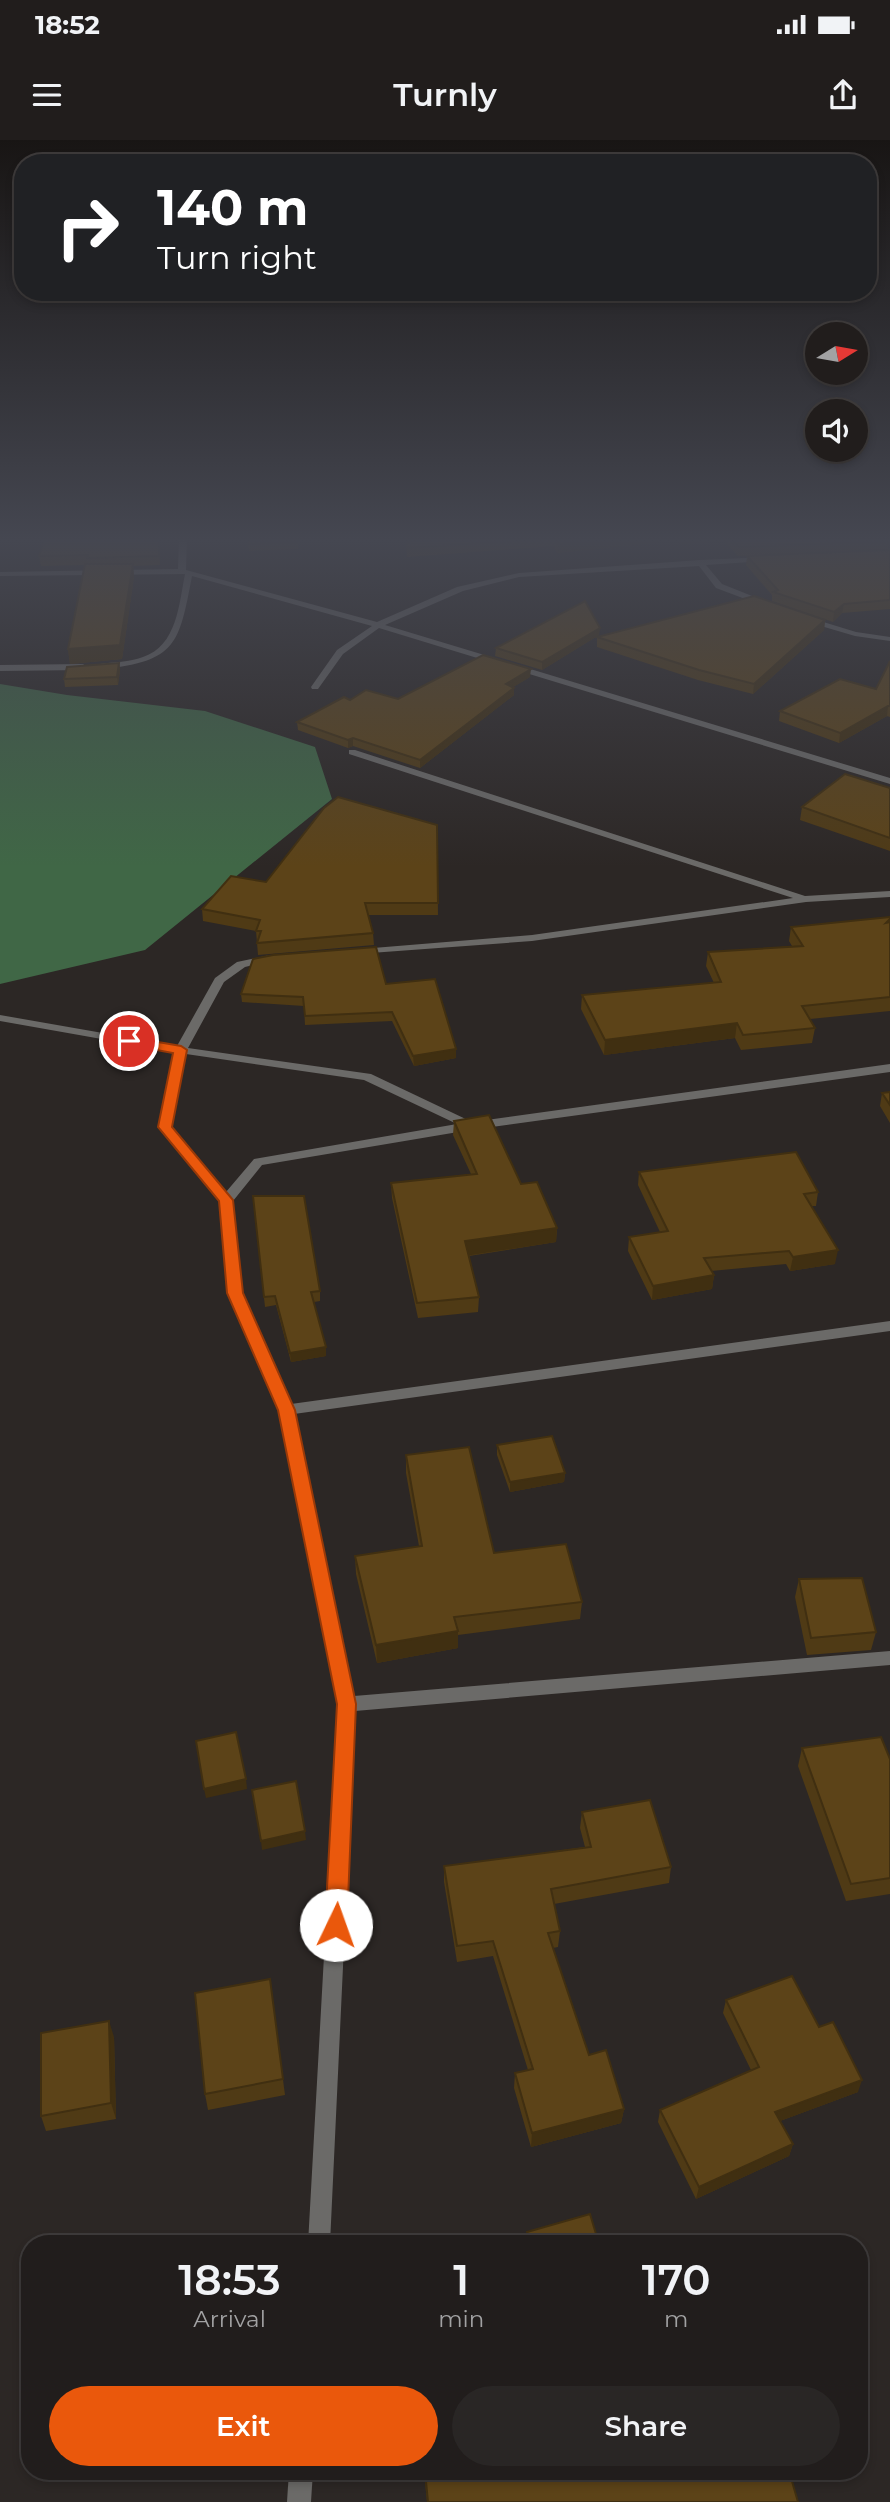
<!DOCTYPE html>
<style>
body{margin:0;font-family:Montserrat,sans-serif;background:#292625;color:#f1f3f6;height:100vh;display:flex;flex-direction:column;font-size:26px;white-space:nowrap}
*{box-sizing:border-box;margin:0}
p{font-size:23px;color:#a2a2a3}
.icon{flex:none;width:38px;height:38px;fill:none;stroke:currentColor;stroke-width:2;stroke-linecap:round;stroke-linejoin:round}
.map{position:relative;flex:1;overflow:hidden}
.drawer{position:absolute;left:21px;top:2095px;width:847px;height:245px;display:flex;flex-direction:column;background:#211d1c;border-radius:28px;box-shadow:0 4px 10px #0003,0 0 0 2px #3e3b3b}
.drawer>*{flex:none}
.guide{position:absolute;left:14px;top:14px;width:863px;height:147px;border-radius:28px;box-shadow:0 4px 10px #0003,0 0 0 2px #3e3b3b;background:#202124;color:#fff;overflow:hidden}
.needle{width:46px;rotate:79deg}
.fabs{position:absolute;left:805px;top:182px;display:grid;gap:14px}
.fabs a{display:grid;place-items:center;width:63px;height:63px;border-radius:50%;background:#211d1c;box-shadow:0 4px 10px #0003,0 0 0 2px #3e3b3b;font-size:35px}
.pin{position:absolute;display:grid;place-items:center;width:60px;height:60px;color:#fff;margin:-30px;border:4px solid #fff;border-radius:50%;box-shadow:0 2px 7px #0007}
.me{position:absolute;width:77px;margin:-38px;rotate:3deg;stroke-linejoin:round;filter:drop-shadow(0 0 5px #0008)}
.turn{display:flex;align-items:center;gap:24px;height:147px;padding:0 28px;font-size:32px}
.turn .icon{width:91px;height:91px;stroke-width:2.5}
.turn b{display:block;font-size:49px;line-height:60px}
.eta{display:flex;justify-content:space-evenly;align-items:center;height:119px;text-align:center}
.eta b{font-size:42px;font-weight:600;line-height:49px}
.action{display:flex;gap:14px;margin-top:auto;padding:14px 28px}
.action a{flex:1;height:80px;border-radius:42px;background:#ea580c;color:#fff;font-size:28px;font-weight:600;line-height:80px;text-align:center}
.action a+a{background:#292625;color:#f1f3f6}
.status{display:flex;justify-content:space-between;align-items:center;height:49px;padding:0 35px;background:#211d1c;direction:ltr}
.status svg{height:19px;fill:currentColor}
header{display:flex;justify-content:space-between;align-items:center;height:91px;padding:0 28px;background:#211d1c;font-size:32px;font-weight:600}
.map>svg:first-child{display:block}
.forest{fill:#406746}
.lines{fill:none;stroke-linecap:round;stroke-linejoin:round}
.minor{fill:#6b6a68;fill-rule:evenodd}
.wall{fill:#4f3a15}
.shaded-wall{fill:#402f11}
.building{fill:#5c4318;stroke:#402f11;stroke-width:2}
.route{fill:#ea580c;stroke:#983908;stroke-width:2}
</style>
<div class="status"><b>18:52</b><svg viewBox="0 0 49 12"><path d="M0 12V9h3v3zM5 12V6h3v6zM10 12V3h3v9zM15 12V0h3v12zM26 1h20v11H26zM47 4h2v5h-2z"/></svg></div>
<header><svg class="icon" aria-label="menu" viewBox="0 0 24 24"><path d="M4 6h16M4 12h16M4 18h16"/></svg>Turnly<svg class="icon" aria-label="share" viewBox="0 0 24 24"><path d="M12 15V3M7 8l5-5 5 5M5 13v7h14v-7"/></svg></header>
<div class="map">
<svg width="890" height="2362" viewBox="0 0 890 2362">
<rect width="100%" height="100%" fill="#2c2725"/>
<path class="forest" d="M0 544 67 555 205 571 315 607 332 659 145 810 0 844Z"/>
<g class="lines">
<g class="minor">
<path d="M179 397H187L186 430 377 482 457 447 519 433 700 420 767 417V421H764L706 425 722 444 767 462 768 464 764 466 716 448 699 426 519 437 463 451 385 485 890 638V644L379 488 343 514 318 549H312L311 547 337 510 372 486 192 436C179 504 177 521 103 529L99 526 100 524C114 522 129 522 143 517 177 506 179 464 185 434L0 436V432L178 429Z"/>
<path d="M807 477 856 492 890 497V501L855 496 804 481 803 479Z"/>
<path d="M0 525 83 524 87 527 83 530 0 531Z"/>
<path d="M349 610H355L805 756 890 751V757L806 762 532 801 357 814V810L361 809 532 795 793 758 349 614Z"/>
<path d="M270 815 274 816V820L245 827 224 842 188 908 371 934 472 982 890 924V932L470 990 262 1025 233 1061 242 1153 291 1264 890 1181V1191L294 1274 354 1556 890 1511V1525L355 1571 330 2104H308L338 1564 279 1270 228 1153 220 1061 159 987 175 912 0 881V875L177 906 215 838 237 822ZM186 914 364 940 457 984 254 1019 226 1052 171 987Z"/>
<path d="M289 2331H313L311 2362H287Z"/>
</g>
</g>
<g class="wall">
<path d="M159 397 160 425 133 426 134 437 122 519 70 524 68 509 85 425 41 426 39 416Z"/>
<path d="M299 397 298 409 249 411 248 404Z"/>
<path d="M420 397H885L889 401 888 409 738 416 724 401 682 404 679 400 557 413 554 406 407 417 406 403Z"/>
<path d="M890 410V469L842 473 833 482 772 461V455L746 425 747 416Z"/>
<path d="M825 480 824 490 753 554 698 540 597 507V497Z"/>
<path d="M599 495 542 530 495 516 496 508Z"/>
<path d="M890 521V577L887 576 839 603 779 581 780 571 876 549Z"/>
<path d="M119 523 120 530 118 545 65 547 64 539Z"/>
<path d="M530 537 513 547 514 555 420 628 353 606 348 608 298 590 297 582 350 560 398 559Z"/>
<path d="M890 648V711L800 680 802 667Z"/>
<path d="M437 685 438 775H368L373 793 374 805 258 815 256 791 203 781 202 769 266 742Z"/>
<path d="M890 777V871L810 879 815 888 812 903 741 910 735 898 604 915 581 869 582 855 714 843 706 826 708 812 792 806 789 801 791 787Z"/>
<path d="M386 844 456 918 414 926 392 881 305 885 304 866 242 862 241 854Z"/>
<path d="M890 952V983L880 966 882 953Z"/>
<path d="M454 981 521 1044 557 1088 556 1102 469 1116 479 1157 478 1172 418 1178 392 1058 391 1043 471 1034 453 995Z"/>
<path d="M639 1032 818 1052 816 1066H812L835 1124 790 1131 786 1124 711 1131 714 1135 712 1149 652 1160 628 1111 629 1097 660 1092 638 1045Z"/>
<path d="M253 1056 320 1151V1161L314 1162 326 1216 291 1222 276 1165 265 1167Z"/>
<path d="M497 1305 565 1333 564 1342 510 1352 497 1315Z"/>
<path d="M406 1315 494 1413 582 1462 580 1479 458 1495V1508L377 1523 356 1434 355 1416 419 1406 406 1333Z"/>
<path d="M799 1439 876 1492 871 1510 807 1515 795 1457Z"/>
<path d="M802 1608 890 1619V1754L846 1761 798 1626Z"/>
<path d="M582 1672 671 1727 669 1743 554 1764 560 1791 558 1807 553 1808 589 1915 624 1969 621 1983 531 2007 514 1948 515 1933 528 1930 493 1816 457 1822 444 1742V1726L585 1707 580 1688Z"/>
<path d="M270 1839 285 1955 208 1970 205 1954Z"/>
<path d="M726 1860 819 1887 858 1952 780 1981 793 2004 789 2016 696 2059 658 1982 660 1970 751 1930 723 1873Z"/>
<path d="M114 1897 116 1979 46 1991 41 1976Z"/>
<path d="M424 2331H789L798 2362H427Z"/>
</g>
<g class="shaded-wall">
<path d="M628 397H679V400L557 413 558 404Z"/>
<path d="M683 397H725L724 401 682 404Z"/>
<path d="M133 424 134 437 122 519 70 524 68 509Z"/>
<path d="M844 464 842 473 833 482 834 472Z"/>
<path d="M825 480 824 490 753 554 754 544Z"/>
<path d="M600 488 599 495 542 530V522Z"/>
<path d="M119 523 120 530 118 545 117 537Z"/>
<path d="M531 529 530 537 505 552 506 544Z"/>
<path d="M514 548V555L420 628V620Z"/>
<path d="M888 566 887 576 839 603 840 593Z"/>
<path d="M353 598V606L348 608V600Z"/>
<path d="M737 883 735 898 604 915 605 900Z"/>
<path d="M456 909V918L414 926 413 916Z"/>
<path d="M557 1088 556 1102 465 1116V1101Z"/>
<path d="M838 1110 835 1124 790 1131 793 1117Z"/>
<path d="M714 1135 712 1149 652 1160 653 1146Z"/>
<path d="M326 1207V1216L291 1222 290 1213Z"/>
<path d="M565 1333 564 1342 510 1352V1342Z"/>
<path d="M458 1491V1508L377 1523 376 1505Z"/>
<path d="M246 1639 247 1649 206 1658 204 1649Z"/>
<path d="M305 1691 306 1700 262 1710 261 1701Z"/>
<path d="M109 1881 114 1897 116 1979 111 1963Z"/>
<path d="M862 1940 858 1952 772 1984 775 1972Z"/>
<path d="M624 1969 621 1983 531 2007 532 1993Z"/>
<path d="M793 2004 789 2016 696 2059 699 2047Z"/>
</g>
<g class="building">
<path d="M45 397H159V416L87 418 88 415 39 416Z"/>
<path d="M248 397H298L297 402 248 404Z"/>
<path d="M420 397H628L558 404 554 398 407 408 406 403Z"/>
<path d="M730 397H885L889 401 739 407Z"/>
<path d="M890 410V460L844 464 834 472 773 452 778 450 747 416Z"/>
<path d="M85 424H133L120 505 68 509Z"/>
<path d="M754 456 825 480 754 544 699 530 597 497Z"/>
<path d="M585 461 600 488 542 522 496 508Z"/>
<path d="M483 515 531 529 506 544 514 548 420 620 353 598 348 600 297 582 344 557 350 560 366 550 398 559Z"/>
<path d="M890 521V566H888L840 593 780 571 840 539 876 549Z"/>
<path d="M119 523 117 537 64 539 67 527Z"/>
<path d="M845 634 890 648V698L802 667Z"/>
<path d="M338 657 437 685 438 763H365L373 793 257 803 261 791H256L260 780 202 769 231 736 266 742 324 668Z"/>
<path d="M890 777V779L886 783 890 782V857L802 866 815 888 743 895 737 883 605 900 582 855 721 842 708 812 803 806 791 787Z"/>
<path d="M376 807 386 844 435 839 456 909 413 916 392 872 305 876 303 857 241 854 253 819 273 815Z"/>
<path d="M890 952V965L882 953Z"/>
<path d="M489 975 521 1044 537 1042 557 1088 465 1101 479 1157 417 1163 391 1043 477 1034 454 981Z"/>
<path d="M796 1012 818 1052 804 1054 838 1110 793 1117 789 1111 704 1118 714 1135 653 1146 629 1097 668 1091 639 1032Z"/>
<path d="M253 1056H304L320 1151 311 1152 326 1207 290 1213 275 1156 264 1157Z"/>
<path d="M552 1296 565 1333 510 1342 497 1305Z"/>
<path d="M469 1307 494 1413 566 1404 582 1462 454 1477 458 1491 376 1505 355 1416 422 1406 406 1315Z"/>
<path d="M862 1438 876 1492 811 1498 799 1439Z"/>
<path d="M236 1592 246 1639 204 1649 196 1601Z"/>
<path d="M881 1597 890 1619V1738L851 1744 802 1608Z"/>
<path d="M296 1641 305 1691 261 1701 252 1650Z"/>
<path d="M650 1660 671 1727 551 1749 560 1791 548 1793 589 1915 606 1910 624 1969 532 1993 515 1933 533 1929 493 1801 457 1806 444 1726 591 1707 582 1672Z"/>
<path d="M792 1836 819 1887 833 1882 862 1940 775 1972 793 2004 699 2047 660 1970 759 1927 726 1860Z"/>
<path d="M270 1839 283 1939 205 1954 195 1853Z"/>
<path d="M109 1881 111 1963 41 1976V1893Z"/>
<path d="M590 2074 599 2104H530L527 2092Z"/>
<path d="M425 2331H789L798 2362H428Z"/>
</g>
<linearGradient id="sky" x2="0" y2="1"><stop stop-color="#181514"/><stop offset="0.55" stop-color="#454751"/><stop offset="1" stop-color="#454751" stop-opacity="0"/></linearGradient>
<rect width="890" height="727" fill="url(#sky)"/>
<path class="route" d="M129 897 181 906 187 910 172 987 233 1060 243 1153 295 1270 356 1564 347 1785 344 1792 336 1795 328 1792 325 1785 337 1564 278 1270 227 1153 219 1061 158 987 173 913 124 904 122 901Z"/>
</svg>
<div class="fabs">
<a><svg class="needle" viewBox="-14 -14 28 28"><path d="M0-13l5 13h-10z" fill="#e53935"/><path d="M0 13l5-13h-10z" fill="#a2a2a3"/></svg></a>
<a><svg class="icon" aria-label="sound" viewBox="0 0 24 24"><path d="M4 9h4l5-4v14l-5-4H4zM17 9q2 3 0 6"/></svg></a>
</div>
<div class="pin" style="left:129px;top:901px;background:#d93025"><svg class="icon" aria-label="arrive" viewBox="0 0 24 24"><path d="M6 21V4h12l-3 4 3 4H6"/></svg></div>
<svg class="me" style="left:336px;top:1785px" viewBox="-20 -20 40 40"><circle r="19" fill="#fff"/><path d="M0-13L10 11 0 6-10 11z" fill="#ea580c"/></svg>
<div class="guide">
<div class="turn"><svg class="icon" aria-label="right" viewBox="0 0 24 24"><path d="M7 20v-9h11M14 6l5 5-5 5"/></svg><div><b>140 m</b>Turn right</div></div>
</div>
<section class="drawer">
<div class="eta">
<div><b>18:53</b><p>Arrival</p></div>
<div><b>1</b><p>min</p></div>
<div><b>170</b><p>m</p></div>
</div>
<div class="action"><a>Exit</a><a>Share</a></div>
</section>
</div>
